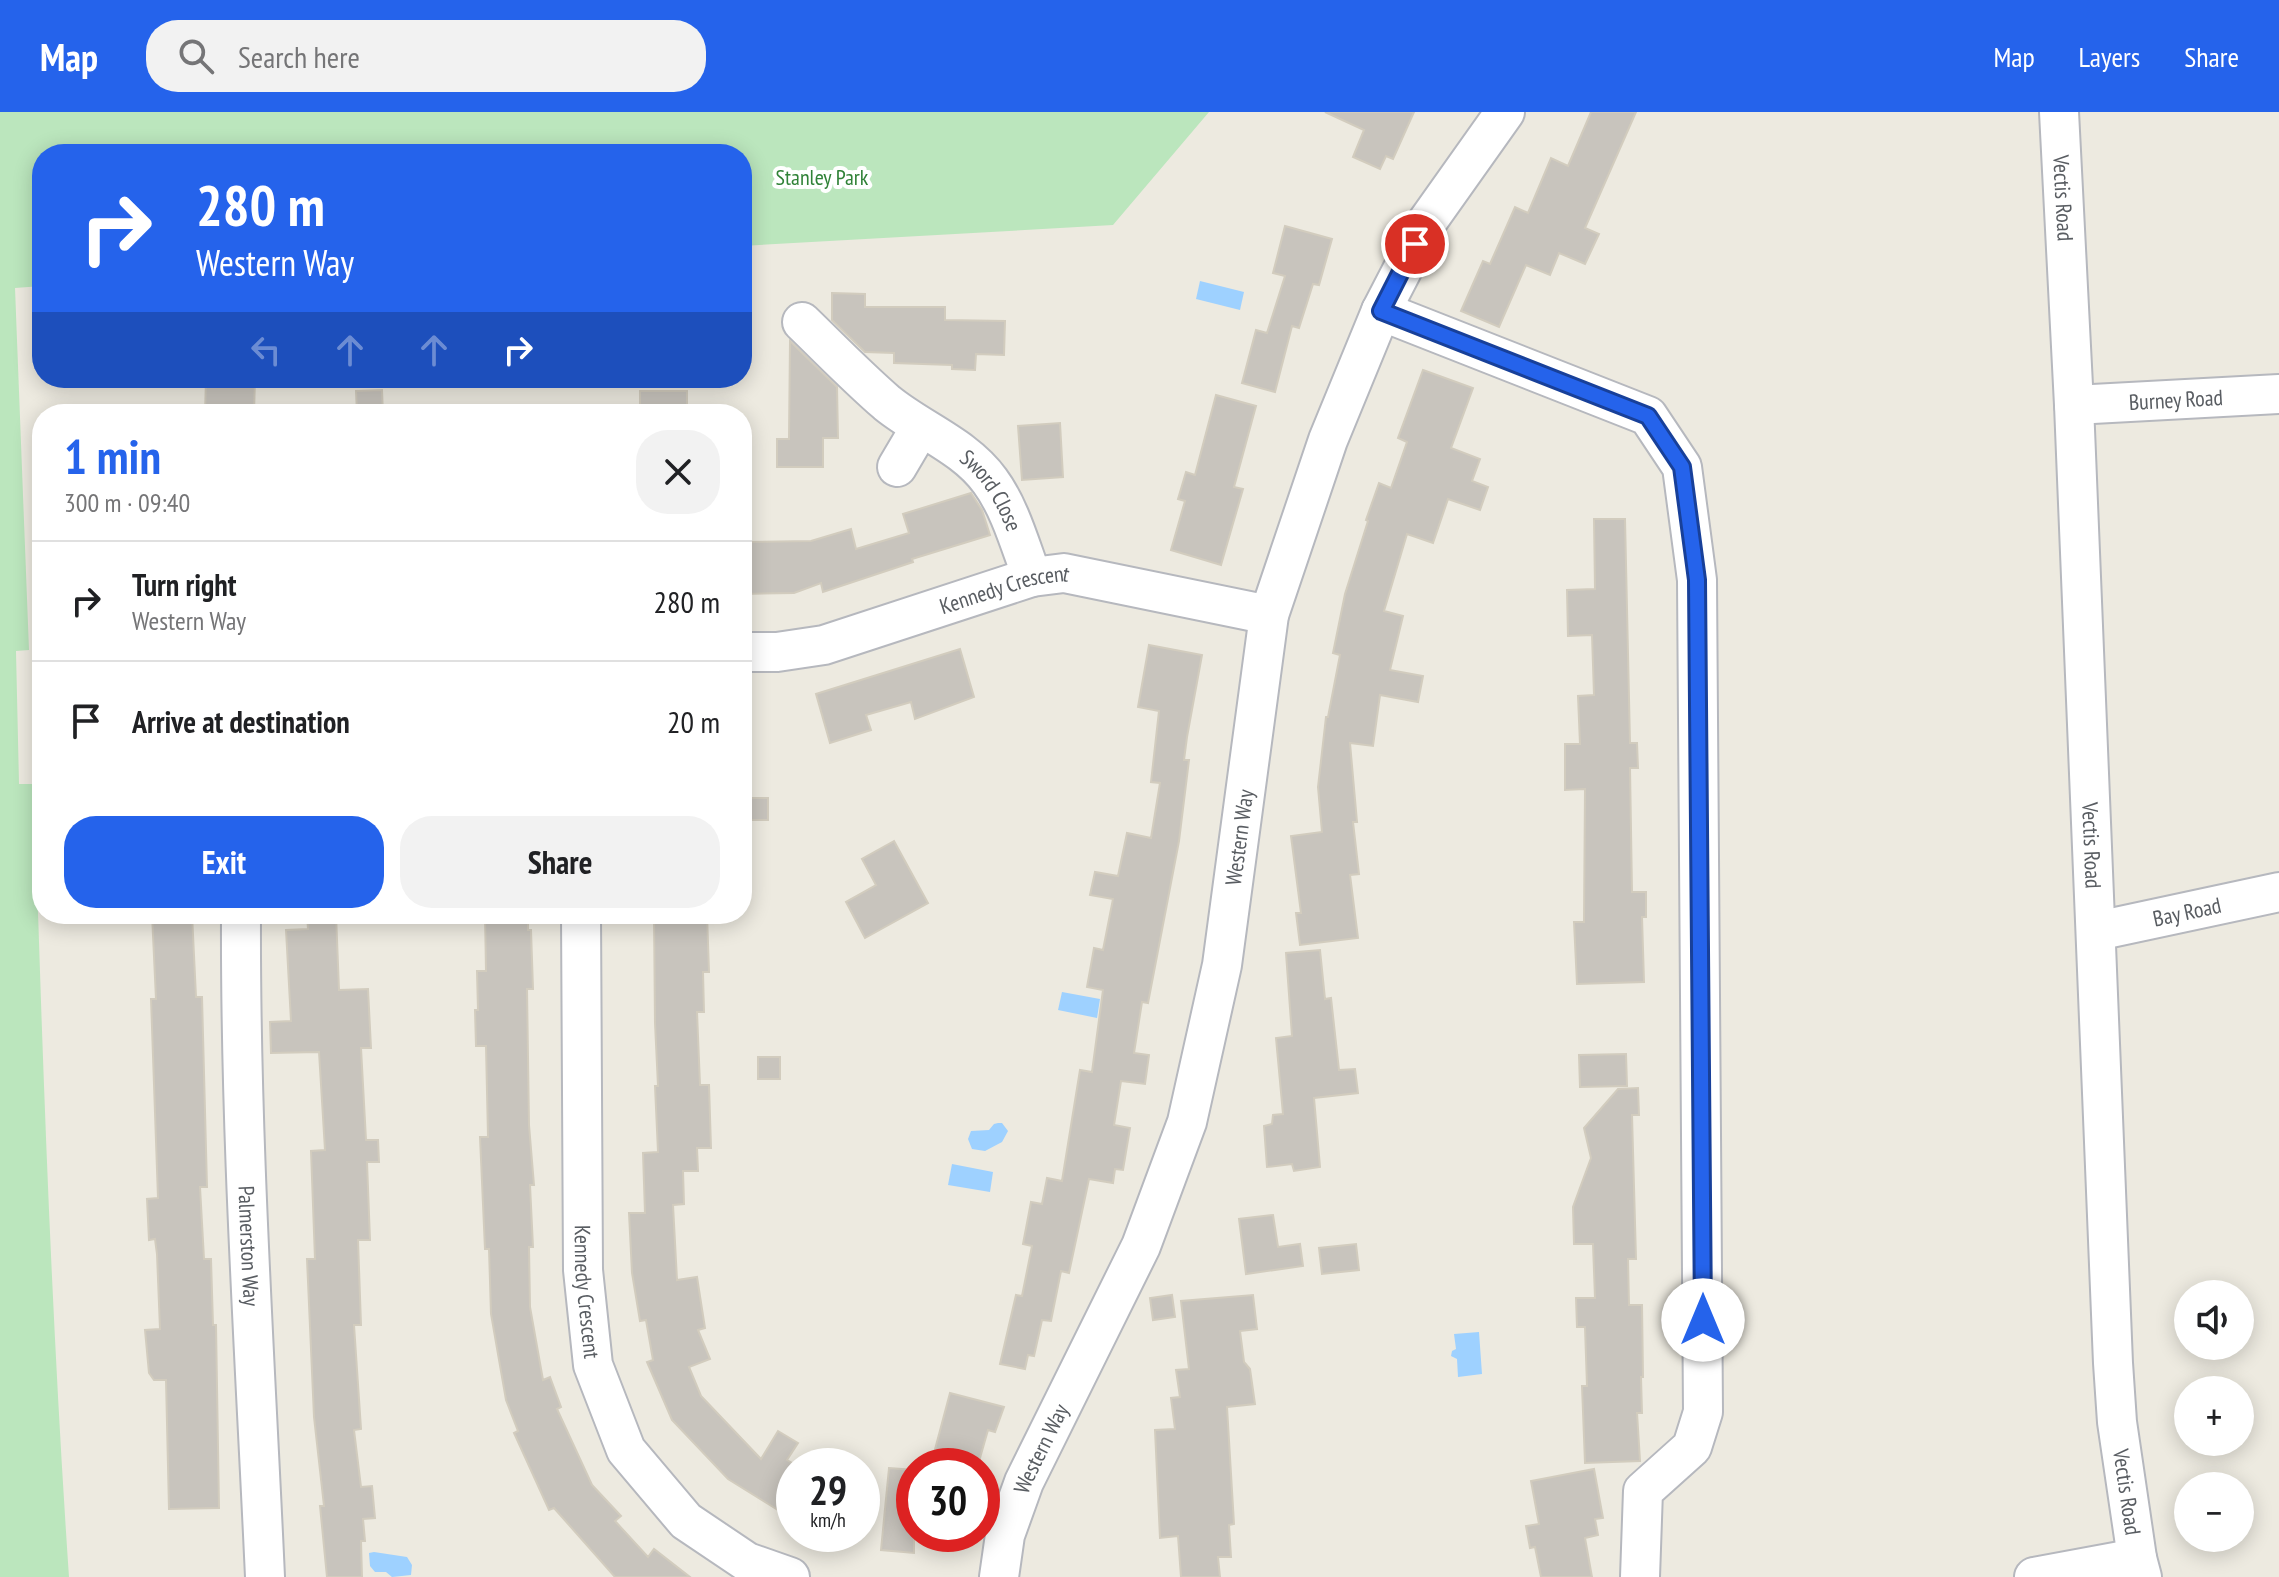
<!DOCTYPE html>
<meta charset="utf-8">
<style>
body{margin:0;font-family:"PT Sans Narrow",sans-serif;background:#f2f2f2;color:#202124;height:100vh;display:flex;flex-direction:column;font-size:30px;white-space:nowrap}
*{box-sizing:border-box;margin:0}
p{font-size:26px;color:#757577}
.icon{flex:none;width:44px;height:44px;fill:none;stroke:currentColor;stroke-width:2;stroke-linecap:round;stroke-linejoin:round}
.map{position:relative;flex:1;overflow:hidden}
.drawer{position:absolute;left:32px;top:292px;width:720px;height:520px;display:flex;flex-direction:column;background:#fff;border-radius:32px;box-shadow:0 4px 20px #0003}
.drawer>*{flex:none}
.top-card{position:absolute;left:32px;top:32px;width:720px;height:244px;border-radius:32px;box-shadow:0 4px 20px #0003;background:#2563eb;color:#fff;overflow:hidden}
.fabs{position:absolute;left:2174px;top:1168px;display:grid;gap:16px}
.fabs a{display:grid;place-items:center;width:80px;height:80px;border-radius:50%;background:#fff;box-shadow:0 4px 20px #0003;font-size:40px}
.speed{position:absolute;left:776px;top:1336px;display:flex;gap:16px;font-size:40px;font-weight:700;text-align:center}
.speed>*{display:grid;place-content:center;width:104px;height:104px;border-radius:50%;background:#fff;box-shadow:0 4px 20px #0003;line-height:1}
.speed small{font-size:20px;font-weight:400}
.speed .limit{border:12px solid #d22;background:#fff;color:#111}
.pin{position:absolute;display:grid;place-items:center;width:68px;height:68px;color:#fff;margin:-34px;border:4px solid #fff;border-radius:50%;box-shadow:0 2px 8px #0007}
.me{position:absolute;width:88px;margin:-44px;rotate:0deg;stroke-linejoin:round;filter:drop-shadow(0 0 6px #0008)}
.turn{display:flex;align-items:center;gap:28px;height:168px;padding:0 32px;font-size:36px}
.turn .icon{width:104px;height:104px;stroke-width:2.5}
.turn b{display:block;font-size:56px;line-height:68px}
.lanes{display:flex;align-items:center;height:76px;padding:0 32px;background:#0003;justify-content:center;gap:40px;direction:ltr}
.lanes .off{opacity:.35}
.round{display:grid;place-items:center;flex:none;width:84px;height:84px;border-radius:32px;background:#f2f2f2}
.headline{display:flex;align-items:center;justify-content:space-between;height:136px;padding:0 32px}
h1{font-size:48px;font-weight:800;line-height:60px;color:#2563eb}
.cta{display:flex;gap:16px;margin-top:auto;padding:16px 32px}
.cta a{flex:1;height:92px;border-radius:32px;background:#2563eb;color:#fff;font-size:32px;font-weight:800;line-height:92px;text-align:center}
.cta a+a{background:#f2f2f2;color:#202124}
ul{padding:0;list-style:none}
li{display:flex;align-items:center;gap:24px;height:120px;padding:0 32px;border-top:2px solid #e0e0e0}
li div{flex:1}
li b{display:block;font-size:30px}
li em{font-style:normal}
header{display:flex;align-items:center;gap:48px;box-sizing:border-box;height:112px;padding:0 40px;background:#2563eb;color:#fff}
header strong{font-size:38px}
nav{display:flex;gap:44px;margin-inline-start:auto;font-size:28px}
.search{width:560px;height:72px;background:#f2f2f2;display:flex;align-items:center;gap:20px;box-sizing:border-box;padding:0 28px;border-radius:32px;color:#757577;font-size:30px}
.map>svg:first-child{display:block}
.green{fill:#bbe6bd}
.water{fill:#9ed1ff}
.building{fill:#c8c4bd;stroke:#d2ccbe;stroke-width:2}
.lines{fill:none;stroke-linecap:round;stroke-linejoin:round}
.minor-casing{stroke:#b6b8be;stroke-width:42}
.minor{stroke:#fff;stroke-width:38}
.route-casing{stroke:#184099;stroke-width:20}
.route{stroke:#2563eb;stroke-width:14}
.labels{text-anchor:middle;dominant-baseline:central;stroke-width:8;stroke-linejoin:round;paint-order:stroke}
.park-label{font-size:22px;fill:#308237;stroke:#fff}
.street-label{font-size:22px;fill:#595d62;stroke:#fff}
</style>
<header>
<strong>Map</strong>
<div class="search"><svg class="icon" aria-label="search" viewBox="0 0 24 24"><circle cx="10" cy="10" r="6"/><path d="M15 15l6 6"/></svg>Search here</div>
<nav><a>Map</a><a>Layers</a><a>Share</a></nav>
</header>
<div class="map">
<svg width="2279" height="1465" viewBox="0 0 2279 1465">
<rect width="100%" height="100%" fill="#edeae0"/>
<path class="green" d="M0 0H1209L1113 113 742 134V42H42V174L15 176 29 538 16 539 19 672H34C42 936 51 1201 69 1465H0Z"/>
<g class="water">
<path d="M1200 169 1244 180 1240 198 1196 187Z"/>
<path d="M1062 880 1100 887 1097 906 1058 898Z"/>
<path d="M998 1011H1002L1008 1019 1002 1030 985 1039 972 1037 968 1027 971 1019 989 1018 994 1012Z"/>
<path d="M952 1052 993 1060 990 1080 948 1073Z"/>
<path d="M1479 1220 1482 1262 1458 1265 1457 1247 1451 1244 1452 1239 1456 1237 1454 1222Z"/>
<path d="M374 1440 407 1445 412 1453 411 1463 392 1465 386 1460H375L370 1454 369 1441Z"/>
</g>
<g class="building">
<path d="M1325 0H1414L1393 47 1386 44 1380 57 1353 45 1364 18Z"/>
<path d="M1591 0H1636L1585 116 1599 122 1585 152 1559 141 1550 163 1526 153 1499 215 1461 199 1483 149 1490 152 1515 95 1528 101 1551 46 1568 54Z"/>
<path d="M1285 114 1332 127 1319 173 1313 172 1299 216 1292 214 1275 280 1242 271 1256 218 1267 221 1285 164 1273 161Z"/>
<path d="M832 181 865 182V195H945V208L1005 209 1004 243 976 242 975 258 952 257V253L894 251V241L865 240 832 208Z"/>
<path d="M790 229 837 275 838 326H823V355H777V327H789Z"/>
<path d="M1423 258 1473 276 1451 336 1480 347 1472 369 1488 375 1480 398 1448 387 1433 431 1407 422 1384 499 1403 504 1390 558 1423 564 1418 590 1380 583 1373 634 1350 631 1357 710H1353L1359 762 1350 763 1358 826 1300 833 1296 801H1301L1291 724 1322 720 1318 675 1326 605H1328L1340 543 1333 541 1345 482 1368 409 1366 408 1379 371 1391 376 1407 330 1398 326Z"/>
<path d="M206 266H255L254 302H205Z"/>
<path d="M382 278 383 302H357L356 279Z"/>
<rect x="640" y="279" width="47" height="23"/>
<path d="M1216 283 1256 294 1234 375 1243 377 1221 453 1171 438 1185 389 1178 387 1186 360 1195 363Z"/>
<path d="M1060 311 1063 365 1022 368 1018 314Z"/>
<path d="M971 381 982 398 990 423 912 447 913 450 823 480 821 471 794 481 742 482V430L811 429 851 417 856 437 909 421 903 402Z"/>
<path d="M1594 407H1625L1630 631H1637L1638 656H1630L1632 780H1646V805H1642L1644 870 1577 872 1574 810H1584L1585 677 1565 678V632H1580L1578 584 1594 583 1592 523 1568 524 1567 478 1595 477Z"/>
<path d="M1149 533 1202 543 1187 625 1184 648H1189L1179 729 1148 891 1142 890 1134 941 1149 943 1145 972 1121 969 1114 1013 1130 1016 1123 1058 1115 1057 1113 1071 1089 1067 1069 1161 1061 1159 1051 1209 1042 1208 1034 1244 1028 1243 1025 1257 1000 1252 1016 1183 1022 1184 1032 1134 1023 1132 1031 1090 1042 1092 1047 1066 1062 1069 1080 958 1092 960 1103 878 1087 875 1094 836 1103 838 1113 787 1090 783 1095 760 1118 764 1127 721 1151 726 1160 671 1151 670 1159 599 1138 595Z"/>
<path d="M960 537 974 585 915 607 911 590 866 603 871 618 830 631 816 582Z"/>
<rect x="742" y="686" width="26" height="22"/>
<path d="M894 729 928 791 865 826 846 790 876 773 862 747Z"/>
<path d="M152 802H192L196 885H202L207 1075H200L204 1147H211L213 1213H216L219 1396 169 1397 166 1268H154L149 1261 145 1218 160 1217 157 1142 155 1127 149 1128 147 1087 158 1086 151 887H156Z"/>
<path d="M307 802H336L339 878 368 877 371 936H361L366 1028H378L379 1050H367L370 1128H358L361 1213H354L361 1317 354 1318 361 1375 372 1374 375 1406 363 1407 365 1429H361L362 1465H327L320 1394H324L314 1305 307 1147H315L311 1039 325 1038 319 940 271 941 270 910 291 909 286 818 308 817Z"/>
<path d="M485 802H528V818H531L533 877H527L529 1013 534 1073H530L533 1135H529L530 1195 543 1268 550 1265 561 1295 557 1297 592 1373 621 1404 615 1409 648 1445 654 1437 690 1465H615L554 1396 549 1398 514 1321 518 1319 506 1288 491 1202 489 1137H485L480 1025H488L486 934H476L475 898H478L477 859H486Z"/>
<path d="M654 802H707L709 860H703L704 900H697L700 973H709L711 1036H697L698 1059H683L684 1092 673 1093 677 1168 697 1165 705 1216 698 1218 710 1247 689 1255 701 1284 761 1347 778 1319 798 1331 787 1348 794 1352V1408L728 1367 672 1308 647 1250 653 1248 646 1208 640 1209 632 1161 629 1101H645L643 1041 658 1040 655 974H658L655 911Z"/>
<path d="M1320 838 1325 887 1331 886 1339 958 1355 957 1358 981 1314 986 1320 1055 1294 1059 1292 1052 1267 1055 1264 1014 1272 1012 1273 1003 1283 1002 1276 926 1292 924 1286 841Z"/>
<path d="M1626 942 1627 974 1580 975 1579 943Z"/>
<rect x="758" y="945" width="22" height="22"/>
<path d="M1638 976 1639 1003H1632L1636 1147H1628L1629 1193H1642L1643 1265H1641L1642 1301H1637L1640 1349 1585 1351 1582 1274H1587L1585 1215H1577L1576 1186H1595L1593 1132H1574L1573 1095 1591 1046 1584 1016 1618 977Z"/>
<path d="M1273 1103 1278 1135 1300 1132 1303 1154 1246 1162 1239 1107Z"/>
<path d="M1356 1132 1359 1158 1322 1162 1319 1136Z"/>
<path d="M1172 1183 1175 1205 1153 1208 1150 1186Z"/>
<path d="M1253 1183 1257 1217 1240 1219 1244 1250 1250 1257 1255 1292 1227 1295 1234 1412 1229 1413 1231 1445H1218L1220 1465H1181L1178 1424 1160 1426 1155 1318 1175 1317 1171 1286 1180 1285 1176 1258 1189 1257 1181 1189Z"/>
<path d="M950 1281 1004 1295 995 1320 988 1318 978 1353 934 1341Z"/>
<path d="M889 1356 914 1358V1441L881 1438Z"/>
<path d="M1594 1357 1603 1406 1595 1407 1598 1423 1585 1426 1592 1465H1541L1535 1435 1530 1436 1526 1414 1539 1412 1531 1369Z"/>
</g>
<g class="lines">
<g class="minor-casing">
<g id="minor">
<path id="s1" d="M2059 0 2074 293 2113 1251 2117 1310 2137 1446 2142 1465"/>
<path d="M1381 199 1648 304 1682 355 1697 468 1703 1300 1692 1335 1643 1379 1640 1465"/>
<path id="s2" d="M802 210C830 237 857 265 887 291 920 318 965 334 990 369 1010 396 1020 433 1032 465"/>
<path id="s3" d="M2074 293 2279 282"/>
<path d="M897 355 920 316"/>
<path id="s4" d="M742 540H777L824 533 1032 465 1064 461 1269 503"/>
<path id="s5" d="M241 802C240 1023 255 1244 265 1465"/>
<path id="s6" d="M581 802 583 1158 593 1253 626 1338 686 1409 747 1450 790 1465"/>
<path id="s7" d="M2097 819 2279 780"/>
<path id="s8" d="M999 1465 1005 1423 1024 1370 1141 1134 1187 1010 1222 853 1269 503 1328 328 1381 199 1427 110 1505 0"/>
<path d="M2034 1465 2137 1446"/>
</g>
</g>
<use href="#minor" class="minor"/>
</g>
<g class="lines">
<g class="route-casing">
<path id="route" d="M1415 132 1381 199 1648 304 1682 355 1697 468 1703 1208"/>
</g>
<use href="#route" class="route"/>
</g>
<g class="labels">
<g class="park-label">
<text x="822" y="65">Stanley Park</text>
</g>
<g class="street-label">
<text stroke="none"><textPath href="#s1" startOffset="86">Vectis Road</textPath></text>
<text stroke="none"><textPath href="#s3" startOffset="102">Burney Road</textPath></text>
<text stroke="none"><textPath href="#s2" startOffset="256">Sword Close</textPath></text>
<text stroke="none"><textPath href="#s4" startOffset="272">Kennedy Crescent</textPath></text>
<text stroke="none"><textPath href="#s8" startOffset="784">Western Way</textPath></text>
<text stroke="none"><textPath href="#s1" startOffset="734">Vectis Road</textPath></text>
<text stroke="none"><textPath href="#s7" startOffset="92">Bay Road</textPath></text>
<text stroke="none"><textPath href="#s5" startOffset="332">Palmerston Way</textPath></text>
<text stroke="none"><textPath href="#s6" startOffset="378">Kennedy Crescent</textPath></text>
<text stroke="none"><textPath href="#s8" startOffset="136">Western Way</textPath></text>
<text stroke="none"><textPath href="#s1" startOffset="1382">Vectis Road</textPath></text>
</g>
</g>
</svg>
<div class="fabs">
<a><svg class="icon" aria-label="sound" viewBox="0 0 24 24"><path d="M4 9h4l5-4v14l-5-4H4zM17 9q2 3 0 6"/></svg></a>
<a>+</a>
<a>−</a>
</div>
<div class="speed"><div>29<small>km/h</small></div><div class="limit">30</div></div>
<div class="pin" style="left:1415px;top:132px;background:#d93025"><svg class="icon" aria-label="arrive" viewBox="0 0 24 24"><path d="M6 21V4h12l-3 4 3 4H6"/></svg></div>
<svg class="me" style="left:1703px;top:1208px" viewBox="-20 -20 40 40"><circle r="19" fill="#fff"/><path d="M0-13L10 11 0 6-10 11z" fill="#2563eb"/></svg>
<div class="top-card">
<div class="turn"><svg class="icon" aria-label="right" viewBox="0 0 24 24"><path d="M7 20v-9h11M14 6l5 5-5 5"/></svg><div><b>280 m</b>Western Way</div></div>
<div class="lanes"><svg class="icon off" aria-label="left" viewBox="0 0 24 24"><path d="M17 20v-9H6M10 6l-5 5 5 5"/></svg><svg class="icon off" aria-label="ahead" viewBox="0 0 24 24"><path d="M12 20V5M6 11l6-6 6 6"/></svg><svg class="icon off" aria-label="ahead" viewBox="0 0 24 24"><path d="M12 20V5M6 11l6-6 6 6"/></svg><svg class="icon" aria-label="right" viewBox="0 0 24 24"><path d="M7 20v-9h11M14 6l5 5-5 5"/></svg></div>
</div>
<section class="drawer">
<div class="headline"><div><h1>1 min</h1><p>300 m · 09:40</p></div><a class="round"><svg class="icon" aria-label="close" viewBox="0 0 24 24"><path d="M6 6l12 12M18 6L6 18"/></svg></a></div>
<ul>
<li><svg class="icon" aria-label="right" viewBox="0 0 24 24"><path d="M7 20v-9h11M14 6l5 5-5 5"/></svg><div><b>Turn right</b><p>Western Way</p></div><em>280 m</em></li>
<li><svg class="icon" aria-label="arrive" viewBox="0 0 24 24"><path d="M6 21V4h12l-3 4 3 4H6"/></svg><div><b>Arrive at destination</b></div><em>20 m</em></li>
</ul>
<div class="cta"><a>Exit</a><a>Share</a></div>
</section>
</div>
